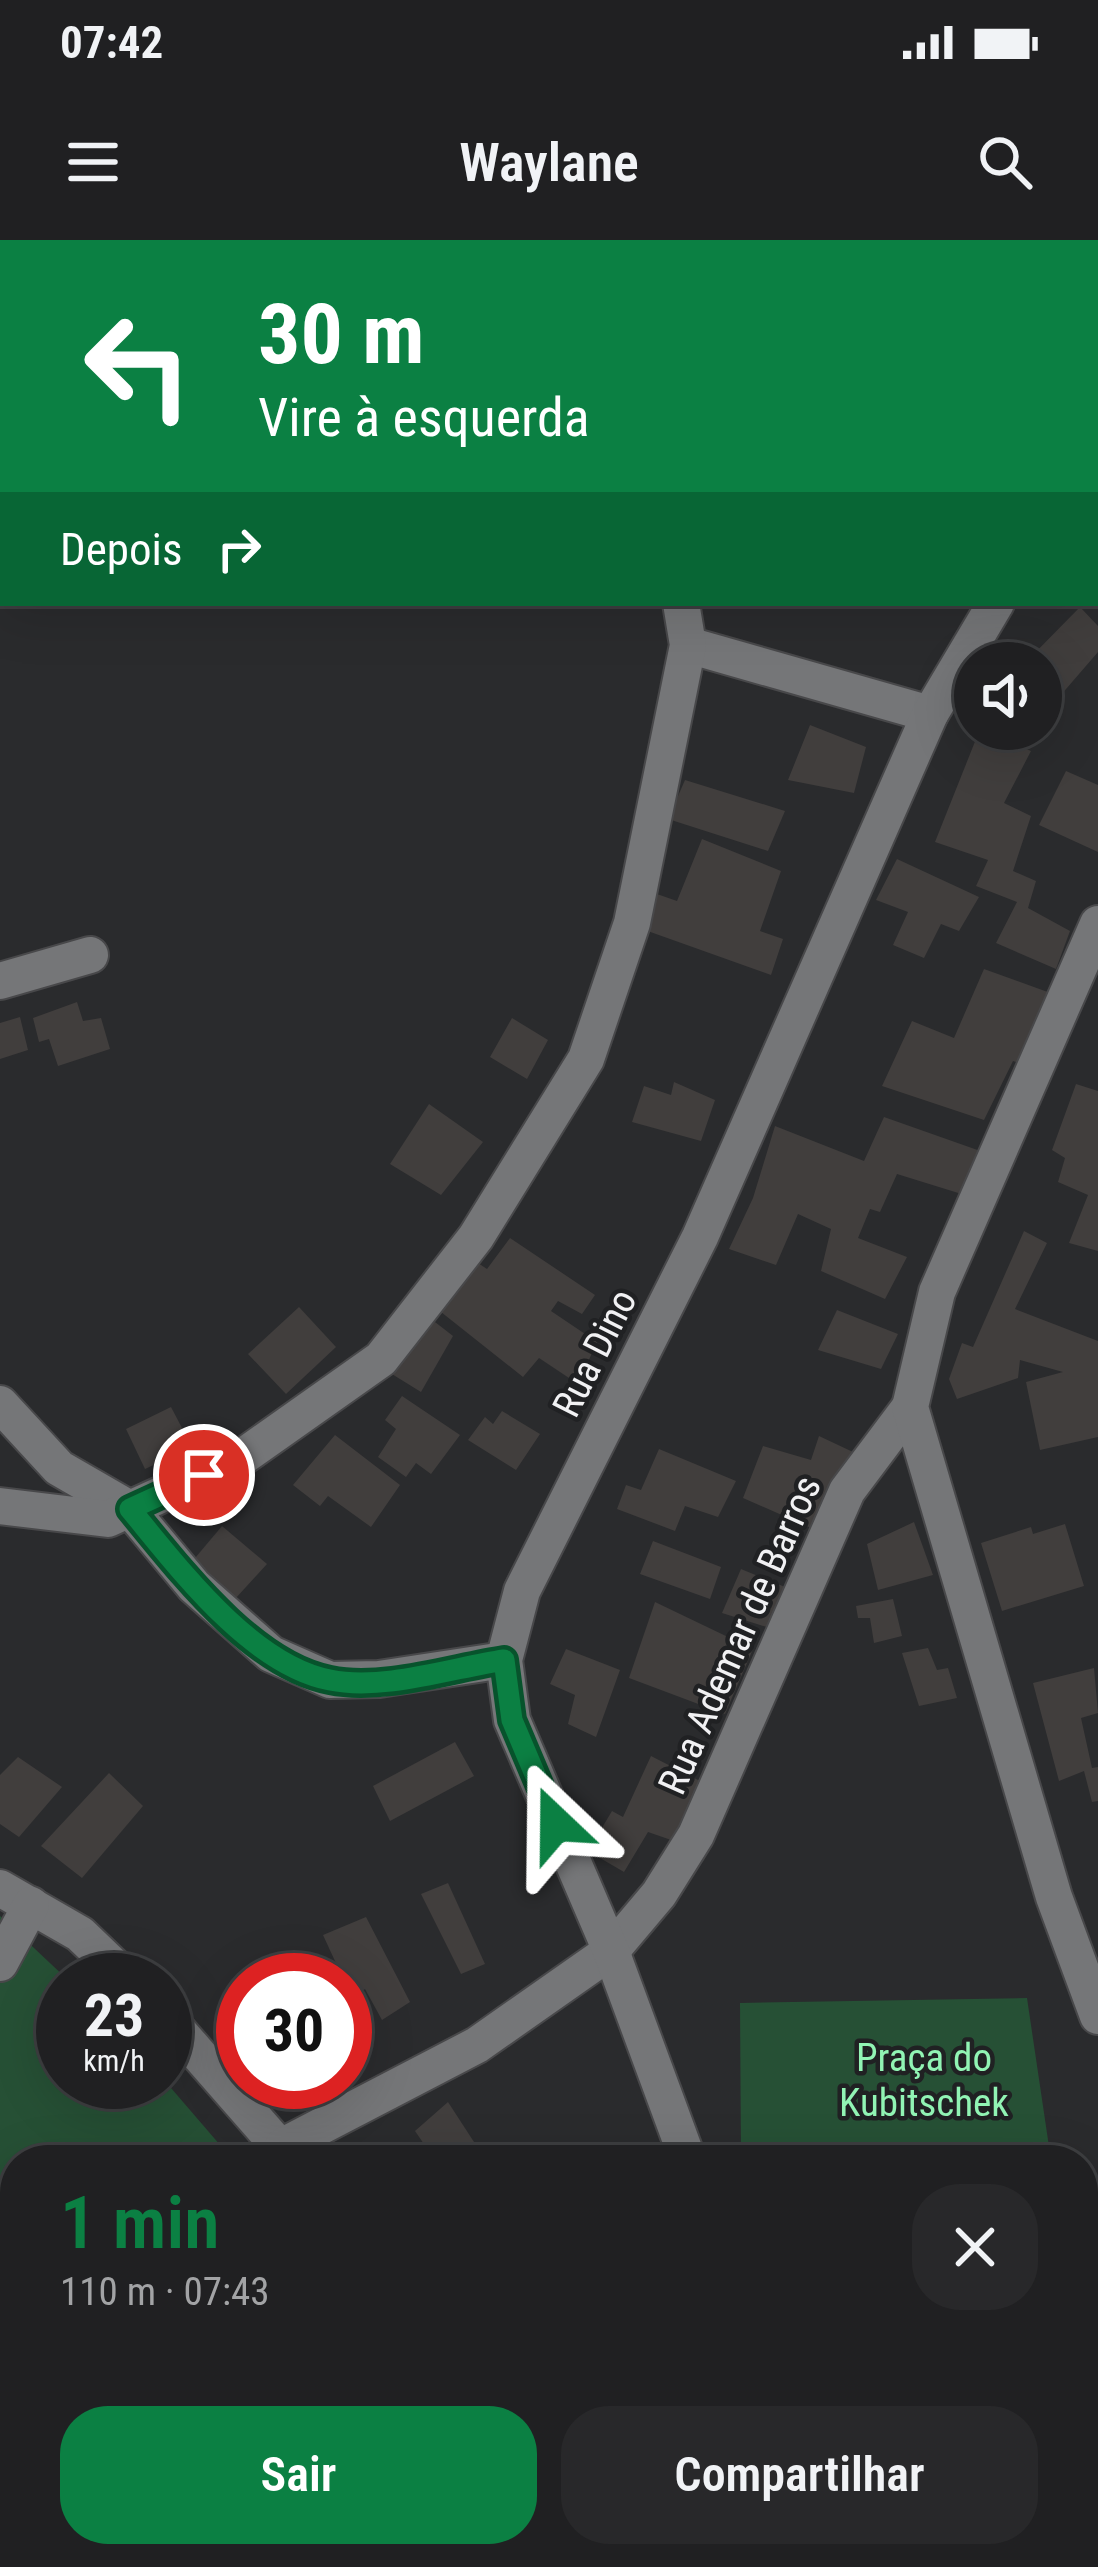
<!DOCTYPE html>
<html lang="pt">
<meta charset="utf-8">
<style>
body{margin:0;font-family:"Roboto Condensed",sans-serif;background:#28282a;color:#f1f3f6;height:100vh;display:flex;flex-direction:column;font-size:45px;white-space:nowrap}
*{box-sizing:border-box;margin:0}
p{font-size:39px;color:#a2a3a5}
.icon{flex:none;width:66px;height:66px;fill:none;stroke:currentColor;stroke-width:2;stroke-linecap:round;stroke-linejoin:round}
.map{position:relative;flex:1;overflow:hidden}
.panel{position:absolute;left:0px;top:1905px;width:1098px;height:423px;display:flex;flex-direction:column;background:#202022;border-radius:48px 48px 0 0;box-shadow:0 12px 48px #0002,0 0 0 3px #3d3e40}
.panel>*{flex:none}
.hud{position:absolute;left:0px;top:0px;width:1098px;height:366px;box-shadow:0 12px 48px #0002,0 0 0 3px #3d3e40;background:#0b8043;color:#fff;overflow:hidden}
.tools{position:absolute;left:954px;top:402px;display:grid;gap:24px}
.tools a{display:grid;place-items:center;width:108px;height:108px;border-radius:50%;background:#202022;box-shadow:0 12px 48px #0002,0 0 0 3px #3d3e40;font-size:60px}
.speed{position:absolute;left:36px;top:1713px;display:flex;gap:24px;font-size:60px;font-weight:700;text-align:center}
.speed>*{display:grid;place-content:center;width:156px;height:156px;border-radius:50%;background:#202022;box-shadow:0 12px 48px #0002,0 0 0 3px #3d3e40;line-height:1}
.speed small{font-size:30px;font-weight:400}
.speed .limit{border:18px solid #d22;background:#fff;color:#111}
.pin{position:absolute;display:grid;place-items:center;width:102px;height:102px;color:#fff;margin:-51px;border:6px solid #fff;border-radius:50%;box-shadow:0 3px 12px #0007}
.me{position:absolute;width:132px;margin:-66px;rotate:337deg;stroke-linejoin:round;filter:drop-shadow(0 0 9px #0008)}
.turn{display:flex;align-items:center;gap:42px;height:252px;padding:0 60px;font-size:54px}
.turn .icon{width:156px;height:156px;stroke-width:2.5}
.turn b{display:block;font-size:84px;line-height:102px}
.then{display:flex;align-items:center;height:114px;padding:0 60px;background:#0003;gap:24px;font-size:45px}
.round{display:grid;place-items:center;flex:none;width:126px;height:126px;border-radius:48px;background:#28282a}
.head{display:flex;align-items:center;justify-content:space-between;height:204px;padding:0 60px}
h1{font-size:72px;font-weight:600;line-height:90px;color:#0b8043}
.button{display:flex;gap:24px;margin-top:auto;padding:24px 60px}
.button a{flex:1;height:138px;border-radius:48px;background:#0b8043;color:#fff;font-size:48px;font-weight:600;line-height:138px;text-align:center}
.button a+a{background:#28282a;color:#f1f3f6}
.status{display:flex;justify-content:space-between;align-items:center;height:84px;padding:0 60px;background:#202022;direction:ltr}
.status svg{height:33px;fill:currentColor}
header{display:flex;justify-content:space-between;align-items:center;height:156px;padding:0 60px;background:#202022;font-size:54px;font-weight:600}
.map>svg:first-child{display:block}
.green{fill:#265035}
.building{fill:#413e3d}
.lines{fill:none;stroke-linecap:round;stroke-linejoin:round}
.street-casing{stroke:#48484a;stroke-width:40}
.secondary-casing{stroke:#48484a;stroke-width:40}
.street{stroke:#757678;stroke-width:36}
.secondary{stroke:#757678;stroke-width:36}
.route-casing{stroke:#07532c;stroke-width:30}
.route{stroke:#0b8043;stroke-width:21}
.labels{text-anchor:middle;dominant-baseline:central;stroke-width:9;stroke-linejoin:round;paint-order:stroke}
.street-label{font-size:39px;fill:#f1f1f3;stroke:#202123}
.park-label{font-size:39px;fill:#91f4b4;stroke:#202123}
</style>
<div class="status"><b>07:42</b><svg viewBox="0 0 49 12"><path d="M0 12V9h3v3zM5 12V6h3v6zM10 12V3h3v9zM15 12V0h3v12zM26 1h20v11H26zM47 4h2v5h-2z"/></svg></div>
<header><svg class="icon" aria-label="menu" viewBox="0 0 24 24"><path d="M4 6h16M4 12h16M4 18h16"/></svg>Waylane<svg class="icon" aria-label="search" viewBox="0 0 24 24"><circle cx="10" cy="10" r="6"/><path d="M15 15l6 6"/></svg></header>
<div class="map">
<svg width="1098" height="2327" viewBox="0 0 1098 2327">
<rect width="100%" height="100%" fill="#2a2b2d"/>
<g class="green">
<path d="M0 0H454L3 3 0 295Z"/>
<path d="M0 1676 68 1740H63V1842L165 1841 233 1920H15V2313H469L476 2327H0Z"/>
<path d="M1027 1758 1051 1920H741L740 1763Z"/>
</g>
<g class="building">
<path d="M1080 367 1098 386V412L1060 456 1041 436V423H1025Z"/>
<path d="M810 485 866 507 854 553 788 540Z"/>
<path d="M980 489 1031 511 1004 563 1031 576 1013 631 1036 641 1028 668 1070 691 1056 729 996 703 1017 662 976 646 988 620 935 602Z"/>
<path d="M1066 531 1098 545V612L1039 585Z"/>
<path d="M685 540 785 571 768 611 668 579Z"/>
<path d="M702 599 781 631 760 691 783 699 771 735 642 689 654 653 677 661Z"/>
<path d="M897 619 979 657 959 691 941 684 924 718 893 705 908 672 876 660Z"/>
<path d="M984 729 1056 755 1025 825 1013 821 984 880 882 846 912 781 954 798Z"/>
<path d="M77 762 83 781 101 778 110 809 58 826 49 799 39 802 33 778Z"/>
<path d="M20 777 28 810 0 819V783Z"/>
<path d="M512 778 548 800 527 839 490 817Z"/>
<path d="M674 842 715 860 701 901 632 882 644 846 671 855Z"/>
<path d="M1076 844 1098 851V1011L1069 1003 1088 955 1058 942 1065 918 1052 910Z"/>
<path d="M429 864 483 902 441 955 390 924Z"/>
<path d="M884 877 986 913 968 956 897 934 880 972 870 969 858 998 907 1017 885 1059 821 1031 831 989 798 974 776 1025 729 1009 753 958 775 886 864 921Z"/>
<path d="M1024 991 1047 1003 1015 1069 1098 1101V1197L1040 1210 1026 1142 1063 1132 1020 1120 1018 1138 957 1159 949 1139 962 1103 973 1107Z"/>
<path d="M510 998 595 1055 582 1074 558 1061 551 1071 597 1102 578 1144 539 1118 523 1137 441 1072 478 1023 487 1029Z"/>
<path d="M299 1067 336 1107 286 1154 248 1114Z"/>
<path d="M837 1070 898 1094 881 1129 818 1110Z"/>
<path d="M435 1082 453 1096 421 1152 387 1131Z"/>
<path d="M402 1156 460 1195 431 1234 416 1223 406 1237 378 1217 396 1189 385 1180Z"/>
<path d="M171 1167 192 1207 145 1229 126 1189Z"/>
<path d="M502 1171 540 1194 516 1230 468 1200 485 1177 493 1184Z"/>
<path d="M335 1195 400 1245 371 1287 328 1256 320 1266 293 1245Z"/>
<path d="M819 1196 853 1212 818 1291 743 1258 763 1206 811 1220Z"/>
<path d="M659 1209 736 1241 718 1277 685 1266 675 1291 617 1269 626 1245 641 1250Z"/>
<path d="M914 1282 933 1335 878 1350 867 1304Z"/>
<path d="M1065 1284 1084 1346 1002 1371 981 1303 1031 1287 1033 1294Z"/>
<path d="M222 1286 267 1324 235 1359 190 1324Z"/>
<path d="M653 1301 721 1327 710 1359 640 1334Z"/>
<path d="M741 1329 785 1347 770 1388 722 1373Z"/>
<path d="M893 1359 902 1396 874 1403 870 1378H858L856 1366Z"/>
<path d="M655 1362 753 1409 725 1474 629 1438Z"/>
<path d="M928 1408 937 1430 948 1428 957 1458 919 1466 902 1413Z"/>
<path d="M566 1409 620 1430 596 1497 568 1484 575 1455 550 1444Z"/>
<path d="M1094 1428 1098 1473 1081 1478 1092 1528 1098 1527V1561L1092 1562 1084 1531 1059 1541 1033 1443Z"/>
<path d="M455 1502 474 1536 390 1581 373 1546Z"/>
<path d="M651 1516 702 1542 674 1601 648 1592 624 1632 588 1611 612 1571 623 1577Z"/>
<path d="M18 1517 62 1547 19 1597 0 1584V1535Z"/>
<path d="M109 1533 143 1566 82 1638 41 1606Z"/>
<path d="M448 1643 485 1724 461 1734 421 1654Z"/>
<path d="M366 1677 410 1762 382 1780 365 1749 352 1758 323 1695Z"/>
<path d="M448 1862 474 1902 446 1920H435L415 1891Z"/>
<path d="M625 2313H654L660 2327H606Z"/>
<path d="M964 2313H1053L1054 2327H964Z"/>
</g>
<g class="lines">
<g class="street-casing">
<g id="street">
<path d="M797 0 800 3"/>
<path d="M757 3 761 0"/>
<path d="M1095 329 1098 334"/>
<path d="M688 405 930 474"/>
<path d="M0 741 90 715"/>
<path d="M0 1164 59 1228 130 1269 194 1346 271 1414 330 1440 379 1439 504 1420"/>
<path d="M0 1266 108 1279 241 1218 381 1119 476 997 586 819 632 683 688 405 681 363"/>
<path d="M0 1648 80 1694 128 1740"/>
<path d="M0 1723 31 1665"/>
<path d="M165 1776 291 1920"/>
<path d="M283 1906 477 1805 611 1711 659 1654 696 1595 847 1251 910 1167"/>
<path d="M688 1920 611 1711 512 1480 504 1420 522 1351 700 997 930 474 996 363"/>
<path d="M504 2313 509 2327"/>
</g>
</g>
<g class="secondary-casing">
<path id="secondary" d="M1098 684 937 1052 910 1167 1054 1657 1098 1776"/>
</g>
<use href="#street" class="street"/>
<use href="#secondary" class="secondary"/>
</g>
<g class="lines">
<g class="route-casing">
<path id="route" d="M204 1235 130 1269C178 1327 251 1425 330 1440 383 1451 452 1428 504 1420L512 1480 556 1584"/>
</g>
<use href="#route" class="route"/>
</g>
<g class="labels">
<g class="street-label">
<text transform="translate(595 1113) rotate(-63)">Rua Dino</text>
<text transform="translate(740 1395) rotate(-66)">Rua Ademar de Barros</text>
</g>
<g class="park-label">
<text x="924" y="1818">Praça do<tspan x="924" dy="45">Kubitschek</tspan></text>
</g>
</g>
</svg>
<div class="tools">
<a><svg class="icon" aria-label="sound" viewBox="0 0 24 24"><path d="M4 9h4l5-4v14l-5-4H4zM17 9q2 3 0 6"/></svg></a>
</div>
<div class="speed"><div>23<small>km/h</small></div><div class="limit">30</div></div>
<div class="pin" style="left:204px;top:1235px;background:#d93025"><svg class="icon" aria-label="arrive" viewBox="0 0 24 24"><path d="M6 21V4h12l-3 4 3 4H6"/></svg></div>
<svg class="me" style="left:556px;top:1584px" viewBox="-20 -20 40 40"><path d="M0-17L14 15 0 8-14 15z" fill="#0b8043" stroke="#fff" stroke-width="4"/></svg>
<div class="hud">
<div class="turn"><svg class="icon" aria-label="left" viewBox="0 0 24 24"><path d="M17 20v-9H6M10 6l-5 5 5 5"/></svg><div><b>30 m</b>Vire à esquerda</div></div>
<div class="then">Depois<svg class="icon" aria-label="right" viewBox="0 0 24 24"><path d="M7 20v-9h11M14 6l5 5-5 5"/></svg></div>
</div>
<section class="panel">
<div class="head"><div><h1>1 min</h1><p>110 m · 07:43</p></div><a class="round"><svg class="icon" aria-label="close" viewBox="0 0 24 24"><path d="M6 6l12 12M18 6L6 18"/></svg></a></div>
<div class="button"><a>Sair</a><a>Compartilhar</a></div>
</section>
</div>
